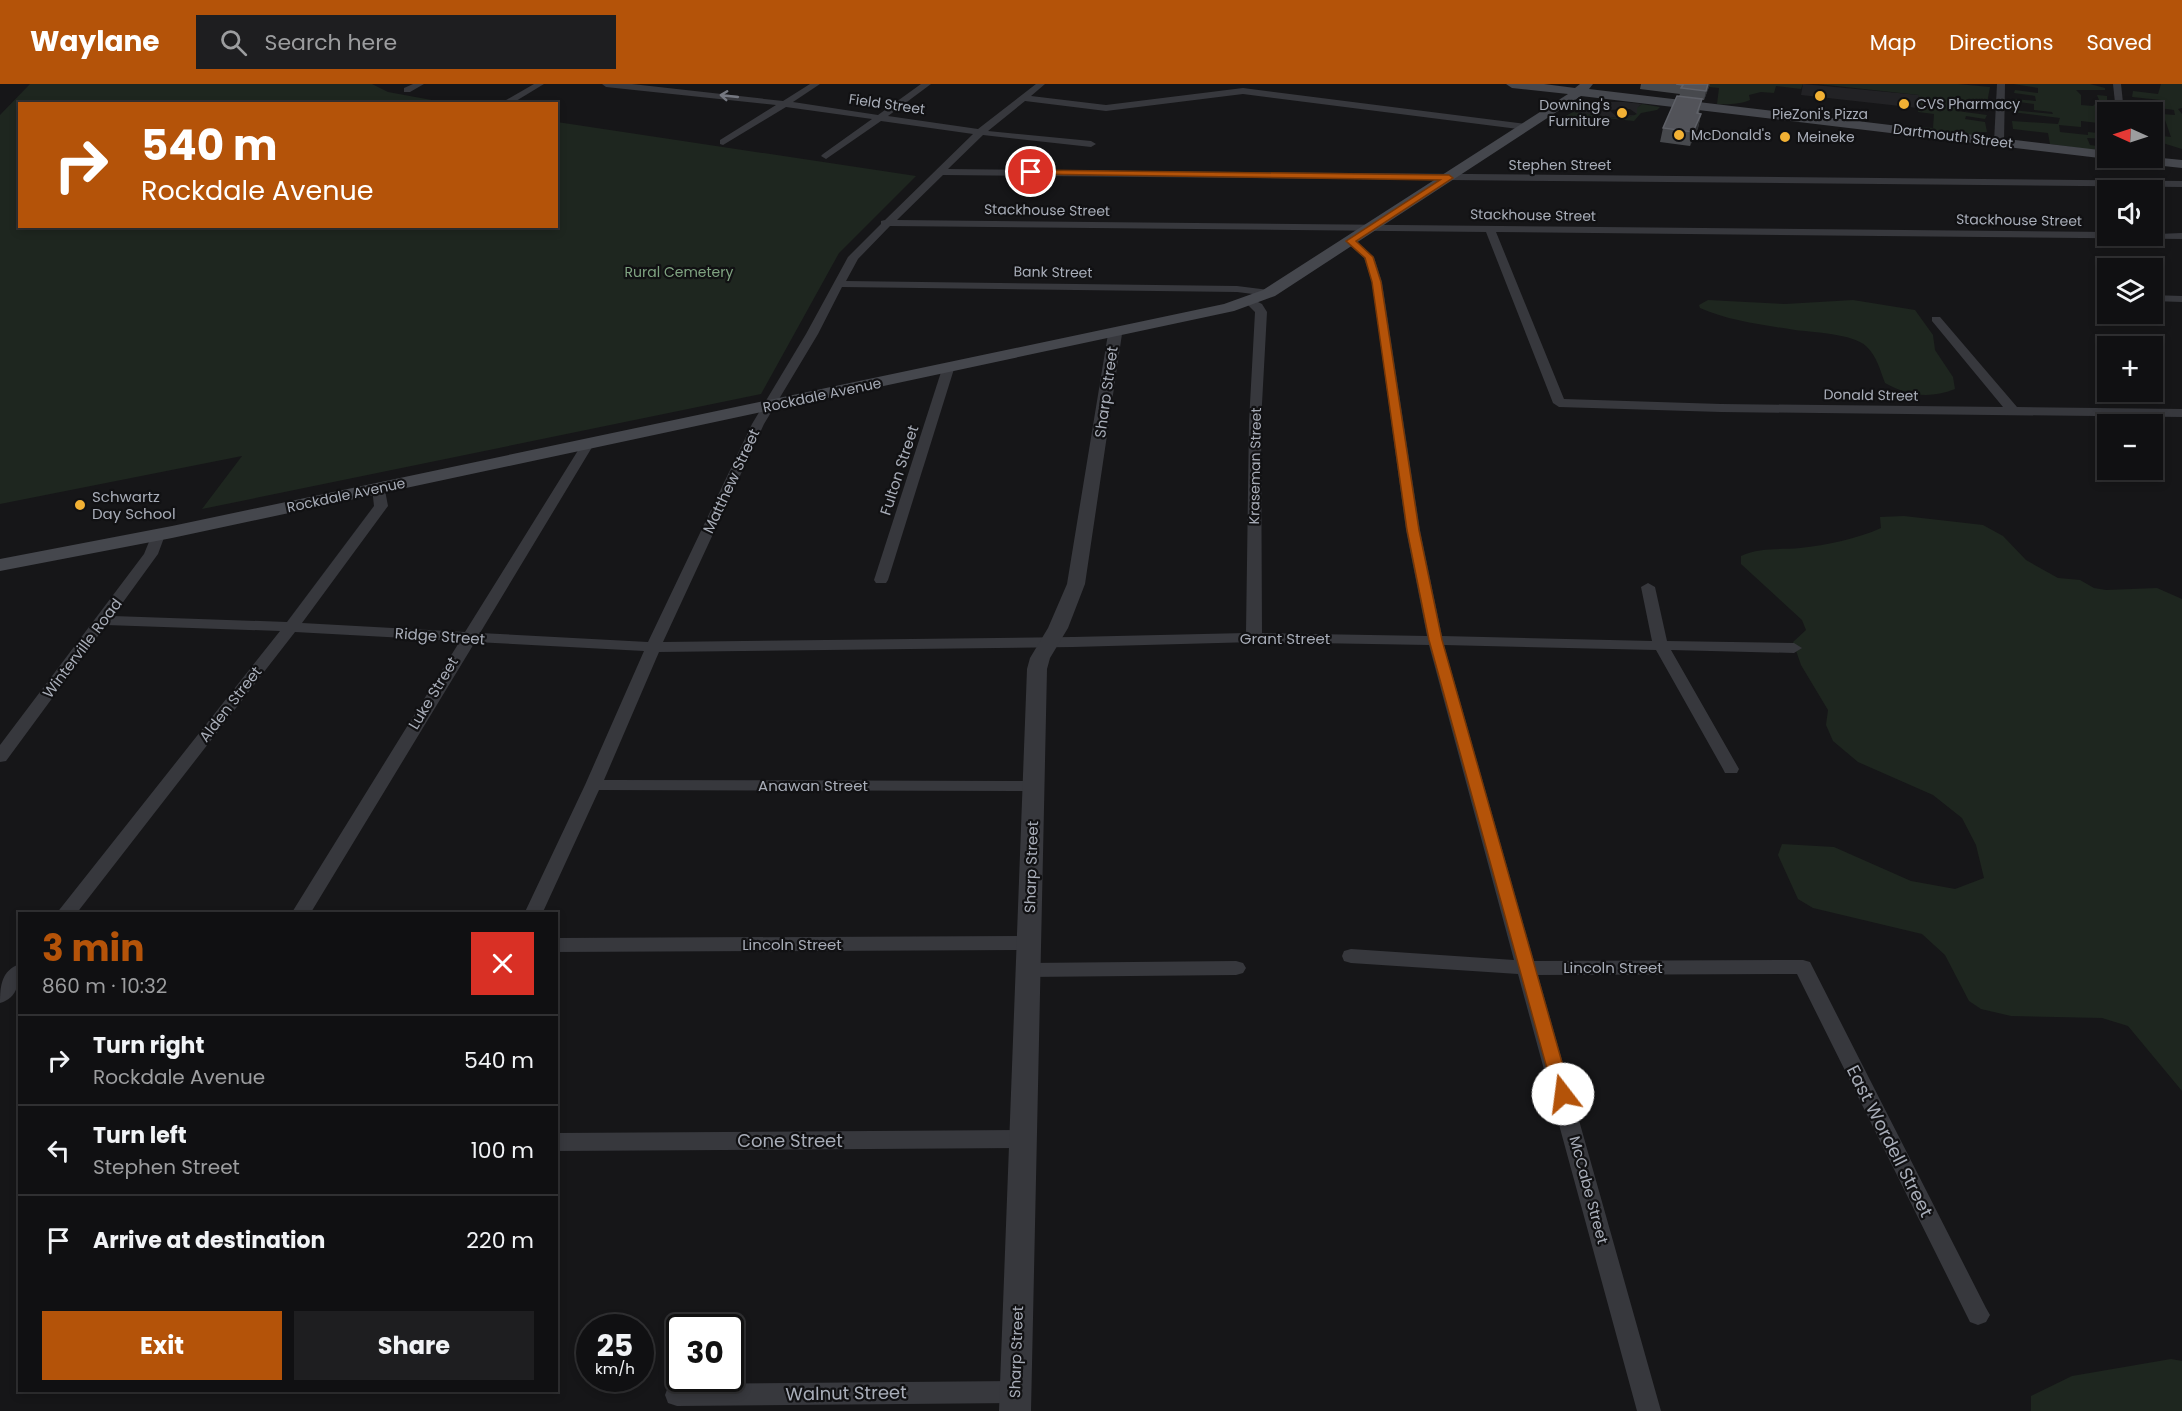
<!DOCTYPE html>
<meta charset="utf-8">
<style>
body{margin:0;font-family:Poppins,sans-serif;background:#1e1e20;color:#f1f3f6;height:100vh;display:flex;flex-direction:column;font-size:22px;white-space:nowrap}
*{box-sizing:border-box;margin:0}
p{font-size:20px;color:#9c9d9f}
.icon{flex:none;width:33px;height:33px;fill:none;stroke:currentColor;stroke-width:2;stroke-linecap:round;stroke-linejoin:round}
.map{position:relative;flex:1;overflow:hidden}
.drawer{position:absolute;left:18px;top:828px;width:540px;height:480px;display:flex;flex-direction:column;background:#101012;border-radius:0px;box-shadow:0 3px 9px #0003,0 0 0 2px #303032}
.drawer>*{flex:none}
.hud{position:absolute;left:18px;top:18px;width:540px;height:126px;border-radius:0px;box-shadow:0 3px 9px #0003,0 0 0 2px #303032;background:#b45309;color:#fff;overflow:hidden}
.needle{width:39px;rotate:273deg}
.buttons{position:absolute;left:2097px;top:18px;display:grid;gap:12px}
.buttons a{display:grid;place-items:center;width:66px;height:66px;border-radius:0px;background:#101012;box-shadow:0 3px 9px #0003,0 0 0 2px #303032;font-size:30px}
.speed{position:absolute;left:576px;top:1230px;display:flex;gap:12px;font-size:30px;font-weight:700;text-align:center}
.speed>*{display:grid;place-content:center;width:78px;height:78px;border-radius:50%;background:#101012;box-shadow:0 3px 9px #0003,0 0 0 2px #303032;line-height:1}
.speed small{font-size:15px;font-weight:400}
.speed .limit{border:3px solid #111;border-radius:9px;background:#fff;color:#111}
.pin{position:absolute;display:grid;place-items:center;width:51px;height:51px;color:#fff;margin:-26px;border:3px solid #fff;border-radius:50%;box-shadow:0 2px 6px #0007}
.me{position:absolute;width:66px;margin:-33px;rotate:345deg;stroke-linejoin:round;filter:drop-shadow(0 0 4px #0008)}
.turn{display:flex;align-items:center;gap:21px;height:126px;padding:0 24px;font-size:27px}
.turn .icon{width:78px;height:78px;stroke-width:2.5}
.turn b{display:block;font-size:42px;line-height:51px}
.round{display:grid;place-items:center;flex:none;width:63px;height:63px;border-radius:0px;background:#1e1e20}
.overview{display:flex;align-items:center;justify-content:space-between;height:102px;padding:0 24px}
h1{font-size:36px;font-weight:700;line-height:45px;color:#b45309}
.button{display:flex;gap:12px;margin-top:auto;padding:12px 24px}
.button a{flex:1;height:69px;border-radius:0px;background:#b45309;color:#fff;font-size:24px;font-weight:700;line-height:69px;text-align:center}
.button a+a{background:#1e1e20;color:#f1f3f6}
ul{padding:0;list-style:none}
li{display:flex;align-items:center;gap:18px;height:90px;padding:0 24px;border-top:2px solid #303032}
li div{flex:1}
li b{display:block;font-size:22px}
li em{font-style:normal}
header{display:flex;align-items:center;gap:36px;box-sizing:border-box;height:84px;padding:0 30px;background:#b45309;color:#fff}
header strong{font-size:28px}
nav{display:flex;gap:33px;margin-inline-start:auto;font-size:21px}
.search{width:420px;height:54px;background:#1e1e20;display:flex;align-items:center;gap:15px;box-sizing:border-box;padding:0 21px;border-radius:0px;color:#9c9d9f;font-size:22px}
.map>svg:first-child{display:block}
.built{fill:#222225}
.green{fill:#1e261f}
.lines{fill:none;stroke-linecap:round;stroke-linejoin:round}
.minor{fill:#37383d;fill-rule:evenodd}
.tertiary{fill:#37383d;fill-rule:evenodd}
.secondary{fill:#45474d;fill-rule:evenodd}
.wall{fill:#47494d}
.shaded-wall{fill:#2f3033}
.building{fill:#525359;stroke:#5f6168;stroke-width:1.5}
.oneway{stroke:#757881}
.route{fill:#b45309;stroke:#753606;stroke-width:1.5}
.poi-dot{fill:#f2b134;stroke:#111113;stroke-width:2}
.labels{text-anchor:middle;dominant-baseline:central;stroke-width:4.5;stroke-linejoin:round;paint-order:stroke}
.far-street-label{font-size:14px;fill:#a8adb8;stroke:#111113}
.far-poi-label{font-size:14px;fill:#a8adb8;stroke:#111113;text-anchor:start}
.far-park-label{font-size:14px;fill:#7fa381;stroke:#111113}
.street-label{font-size:15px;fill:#a8adb8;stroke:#111113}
.poi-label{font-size:15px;fill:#a8adb8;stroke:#111113;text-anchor:start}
.near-street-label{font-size:18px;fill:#a8adb8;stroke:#111113}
</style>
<header>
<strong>Waylane</strong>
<div class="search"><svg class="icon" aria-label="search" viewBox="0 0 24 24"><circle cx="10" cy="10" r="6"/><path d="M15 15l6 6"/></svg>Search here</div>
<nav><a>Map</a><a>Directions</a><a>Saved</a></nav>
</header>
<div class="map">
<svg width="2182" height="1327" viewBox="0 0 2182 1327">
<rect width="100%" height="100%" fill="#161618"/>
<g class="built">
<path d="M1803 0 1919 11 1918 24 1801 11Z"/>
<path d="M1595 18H1624L1642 20 1639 22 1637 30 1630 25 1609 26 1616 32 1635 31 1624 35 1573 28Z"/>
</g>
<g class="green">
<path d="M30 0H372L388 8 448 19 20 20V142H556L557 38 916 92 839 169 761 310 202 425 242 372 0 420V31Z"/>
<path d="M1710 0H1803L1801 5 1776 2 1774 9 1761 8 1749 11 1750 16C1742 20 1725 21 1717 20L1719 4 1709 3Z"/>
<path d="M1818 0H1958L1990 3 1987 19 1961 16 1957 27 1987 31 1985 35 1966 32 1965 35 1985 38 1987 48H1979L1977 52 1908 44 1910 42 1933 44 1934 30 1918 28 1919 11Z"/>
<path d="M2013 0H2090L2105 4V6H2076L2081 11V21L2093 22 2099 16 2097 11 2107 12V40L2081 37V43L2059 41 2060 48 2088 51V48L2107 50V55L2087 54 2090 61 2104 63 2102 57H2107V68L2050 60 2048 49 2013 45 2012 37 2058 40 2060 34 2012 28V26L2053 30 2052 28 2034 26V20L2019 18 2018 26 2013 25V15L2036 17 2035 12 2014 9 2015 6 2038 9V4Z"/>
<path d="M2161 0H2182V24L2178 25 2182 30V65L2153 56V51L2171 53 2165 36H2153L2152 28H2135L2175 31 2174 26 2131 20 2162 23 2161 16 2132 13 2133 7 2158 10Z"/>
<path d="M1642 20 1660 23 1657 26 1641 29 1634 37 1594 33 1569 36 1562 34 1573 28 1624 35 1637 30V24Z"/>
<path d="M1708 216 1785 220 1853 216 1915 226 1933 251 1935 266 1953 293 1955 305C1929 315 1909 312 1885 299 1880 286 1877 272 1866 262 1853 250 1813 248 1795 246 1764 241 1729 237 1700 224L1699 221Z"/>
<path d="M1904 432 1983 441 2003 452 2026 476 2058 494 2080 496 2094 504 2106 506 2157 504 2182 515V1007L2128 942 2102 934 2011 932 1981 925 1969 917 1945 871 1922 850 1813 824 1798 815 1778 771 1782 760 1834 763 1911 797 1955 805 1984 794 1976 761 1962 734 1933 711 1858 678 1833 657 1826 641 1828 626 1801 581 1793 558 1806 546 1802 536 1741 480V472C1760 463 1780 466 1800 464 1827 461 1857 455 1881 444L1880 433Z"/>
<path d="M2171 1275 2182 1277V1327H2031V1312L2072 1292Z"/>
</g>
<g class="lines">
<g class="minor">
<path d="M413 0H424L410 8H404V4Z"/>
<path d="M534 0H544L511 20 501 19Z"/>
<path d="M602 0H632L783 17 810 0H820L793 18 878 31 921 0H931L888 32 978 45 1036 0H1045L1031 12 1106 21 1243 4 1526 40 1531 43 1526 46 1243 10 1106 27 1025 17 988 47 1091 57 1096 60 1091 63 983 51 948 85 2182 97V103L943 91 897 136 2108 148V152L2182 149V155L1496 148 1564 315 1721 320 2003 323 1932 237V233H1940L2017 323 2182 325V333L1721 328 1559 323 1553 319 1486 148 890 142 858 175 846 197 1237 202 1269 206 1275 209 1269 212 1237 208 842 203 818 250 764 340 663 558 1073 553 1246 549 1249 338 1255 228 1244 217 1250 214 1262 220 1267 228 1261 338 1262 549 1427 552 1406 446 1372 198 1364 174 1345 157 1354 155 1374 173 1382 198 1420 446 1442 552 1652 557 1641 503 1648 499 1655 503 1667 557 1794 559 1802 564 1794 569 1671 566 1739 685 1737 689H1725L1723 685 1656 566 1444 561 1534 877 1803 876 1810 878 1986 1224 1990 1231 1986 1238 1978 1241 1970 1238 1797 890 1538 891 1661 1327H1637L1518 890 1351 879 1344 877 1342 872 1344 867 1351 865 1514 876 1429 561 1254 558 1073 563 659 568 604 696 1034 697 1040 698 1042 702 1040 706 1034 707 599 706 542 830H524L585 701 644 567 475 558 310 830H291L460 557 295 548 76 830H56L280 547 106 541 6 677 0 678V661L144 470 153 448 158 447 165 451 158 470 113 532 287 538 374 422 372 404 374 401H384L388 422 302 539 465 548 582 360 588 356 594 360 480 549 648 558 752 340 806 250 848 173 881 140V137L885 136 973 50 881 37 826 75 821 72 823 70 872 35 786 23 723 61 720 60V56L776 21 606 3Z"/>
<path d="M1997 0H2005L2004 58 1999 61 1994 58Z"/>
<path d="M2113 0H2121L2124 28H2116Z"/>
<path d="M2152 211 2182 212V218L2152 217Z"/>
<path d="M948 281 954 285 888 496 886 499H876L874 496 942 285Z"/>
<path d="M1028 852 1035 854 1037 859 1035 864 1028 866 556 868V854Z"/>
<path d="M1236 877 1243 879 1246 884 1243 889 1236 891 1028 893 1021 891 1018 886 1021 881 1028 879Z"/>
<path d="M20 880C20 897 18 914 0 919 0 903 1 886 20 880Z"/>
<path d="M1023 1046 1030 1049 1034 1055 1030 1061 1023 1064 556 1067V1049Z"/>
<path d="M1015 1297 1024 1300 1027 1308 1024 1316 1015 1319 677 1322 668 1319 665 1311 668 1303 677 1300Z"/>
</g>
<path class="tertiary" d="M1115 246 1122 250 1085 500 1068 544 1050 574 1047 585 1031 1327H999L1027 585 1030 574 1048 544 1067 500 1108 250Z"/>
<g class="secondary">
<path d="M1506 0H1544L1575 4 1580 0H1593L1589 5 2108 67V74H2113L2108 75 1581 12 1275 212 1234 227 172 454 0 487V475L172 442 1224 220 1263 206 1568 10 1512 4Z"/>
<path d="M2152 73 2182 76V84L2126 78 2119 74Z"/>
</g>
</g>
<path class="wall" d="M1641 0H1710L1704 16H1702L1699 29 1701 30 1698 44 1690 62 1660 58 1663 44 1680 10 1640 5Z"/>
<g class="shaded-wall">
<path d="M1708 0H1710L1704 16 1706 7Z"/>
<path d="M1701 30 1698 44 1690 62 1693 48Z"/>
</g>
<g class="building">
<path d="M1676 0H1708L1706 7 1681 4 1683 1Z"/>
<path d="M1677 12 1702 15 1697 29 1701 30 1693 48 1663 44Z"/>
</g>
<defs><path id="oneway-shaft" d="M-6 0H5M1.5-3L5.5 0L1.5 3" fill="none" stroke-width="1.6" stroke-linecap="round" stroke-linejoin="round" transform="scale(1.5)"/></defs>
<use class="oneway" href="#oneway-shaft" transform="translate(729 12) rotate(-174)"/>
<path class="route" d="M1031 86 1449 91 1453 94 1356 157 1373 173 1381 198 1419 446 1442 556 1571 1010 1569 1015 1563 1017 1557 1015 1554 1010 1429 556 1407 446 1372 198 1365 174 1346 157 1440 96 1028 90V87Z"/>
<g class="poi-dot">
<circle cx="1820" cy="12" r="6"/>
<circle cx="1904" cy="20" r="6"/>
<circle cx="1622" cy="29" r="6"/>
<circle cx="1679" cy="51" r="6"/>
<circle cx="1785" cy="53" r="6"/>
<circle cx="80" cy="421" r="6"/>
</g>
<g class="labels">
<g class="far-street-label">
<text transform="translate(887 20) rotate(8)">Field Street</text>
<text transform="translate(1953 52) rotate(7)">Dartmouth Street</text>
<text x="1560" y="81">Stephen Street</text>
<text transform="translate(1047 126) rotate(1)">Stackhouse Street</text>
<text transform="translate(1533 131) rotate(1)">Stackhouse Street</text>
<text transform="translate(2019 136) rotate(1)">Stackhouse Street</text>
<text transform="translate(1053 188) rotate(1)">Bank Street</text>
<text transform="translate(822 311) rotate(-12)">Rockdale Avenue</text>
<text transform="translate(1871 311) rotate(1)">Donald Street</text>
<text transform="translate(1255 382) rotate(-89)">Kraseman Street</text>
<text transform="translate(346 411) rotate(-12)">Rockdale Avenue</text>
</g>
<g class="far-poi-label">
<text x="1916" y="20">CVS Pharmacy</text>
<text x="1610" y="21" text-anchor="end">Downing's<tspan x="1610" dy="16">Furniture</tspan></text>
<text x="1820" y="30" text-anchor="middle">PieZoni's Pizza</text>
<text x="1691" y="51">McDonald's</text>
<text x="1797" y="53">Meineke</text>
</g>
<g class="far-park-label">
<text x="679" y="188">Rural Cemetery</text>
</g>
<g class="street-label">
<text transform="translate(1106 308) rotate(-82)">Sharp Street</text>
<text transform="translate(899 386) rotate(-72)">Fulton Street</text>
<text transform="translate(731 397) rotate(-65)">Matthew Street</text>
<text transform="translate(440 552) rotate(4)">Ridge Street</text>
<text x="1285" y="554">Grant Street</text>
<text transform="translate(82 564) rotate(-53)">Winterville Road</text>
<text transform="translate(433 609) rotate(-59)">Luke Street</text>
<text transform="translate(230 620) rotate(-52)">Alden Street</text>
<text x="813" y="701">Anawan Street</text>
<text transform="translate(1031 783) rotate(-88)">Sharp Street</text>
<text x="792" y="860">Lincoln Street</text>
<text x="1613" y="883">Lincoln Street</text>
<text transform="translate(1589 1106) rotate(75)">McCabe Street</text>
<text transform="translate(1016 1268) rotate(-88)">Sharp Street</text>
</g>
<g class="poi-label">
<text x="92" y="412">Schwartz<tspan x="92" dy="17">Day School</tspan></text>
</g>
<g class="near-street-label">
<text x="790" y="1056">Cone Street</text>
<text transform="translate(1890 1057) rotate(63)">East Wordell Street</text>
<text transform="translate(846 1309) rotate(-1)">Walnut Street</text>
</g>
</g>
</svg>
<div class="buttons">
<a><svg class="needle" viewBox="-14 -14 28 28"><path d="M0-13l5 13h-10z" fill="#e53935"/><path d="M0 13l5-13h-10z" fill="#9c9d9f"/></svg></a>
<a><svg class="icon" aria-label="sound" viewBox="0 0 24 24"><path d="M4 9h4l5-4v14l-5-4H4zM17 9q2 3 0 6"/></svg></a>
<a><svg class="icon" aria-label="layers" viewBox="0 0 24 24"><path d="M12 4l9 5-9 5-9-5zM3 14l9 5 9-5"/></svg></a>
<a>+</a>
<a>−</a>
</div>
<div class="speed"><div>25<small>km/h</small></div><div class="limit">30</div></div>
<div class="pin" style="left:1031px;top:88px;background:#d93025"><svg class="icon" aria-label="arrive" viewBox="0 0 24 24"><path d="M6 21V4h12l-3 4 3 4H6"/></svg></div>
<svg class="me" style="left:1563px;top:1010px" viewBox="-20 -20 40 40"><circle r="19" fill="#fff"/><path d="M0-13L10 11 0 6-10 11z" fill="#b45309"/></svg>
<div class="hud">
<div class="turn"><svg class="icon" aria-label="right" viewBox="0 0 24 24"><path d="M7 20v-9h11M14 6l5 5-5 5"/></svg><div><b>540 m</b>Rockdale Avenue</div></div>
</div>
<section class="drawer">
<div class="overview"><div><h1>3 min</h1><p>860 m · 10:32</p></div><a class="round" style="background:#d93025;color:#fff"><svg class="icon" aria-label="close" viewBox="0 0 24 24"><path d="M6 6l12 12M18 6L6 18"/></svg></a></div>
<ul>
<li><svg class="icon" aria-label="right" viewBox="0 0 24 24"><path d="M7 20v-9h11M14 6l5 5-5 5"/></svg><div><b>Turn right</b><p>Rockdale Avenue</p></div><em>540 m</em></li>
<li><svg class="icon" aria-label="left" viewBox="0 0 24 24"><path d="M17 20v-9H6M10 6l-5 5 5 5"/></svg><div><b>Turn left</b><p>Stephen Street</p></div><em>100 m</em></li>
<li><svg class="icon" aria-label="arrive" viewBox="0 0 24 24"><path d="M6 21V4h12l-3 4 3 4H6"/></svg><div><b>Arrive at destination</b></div><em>220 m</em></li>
</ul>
<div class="button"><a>Exit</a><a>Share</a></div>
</section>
</div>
